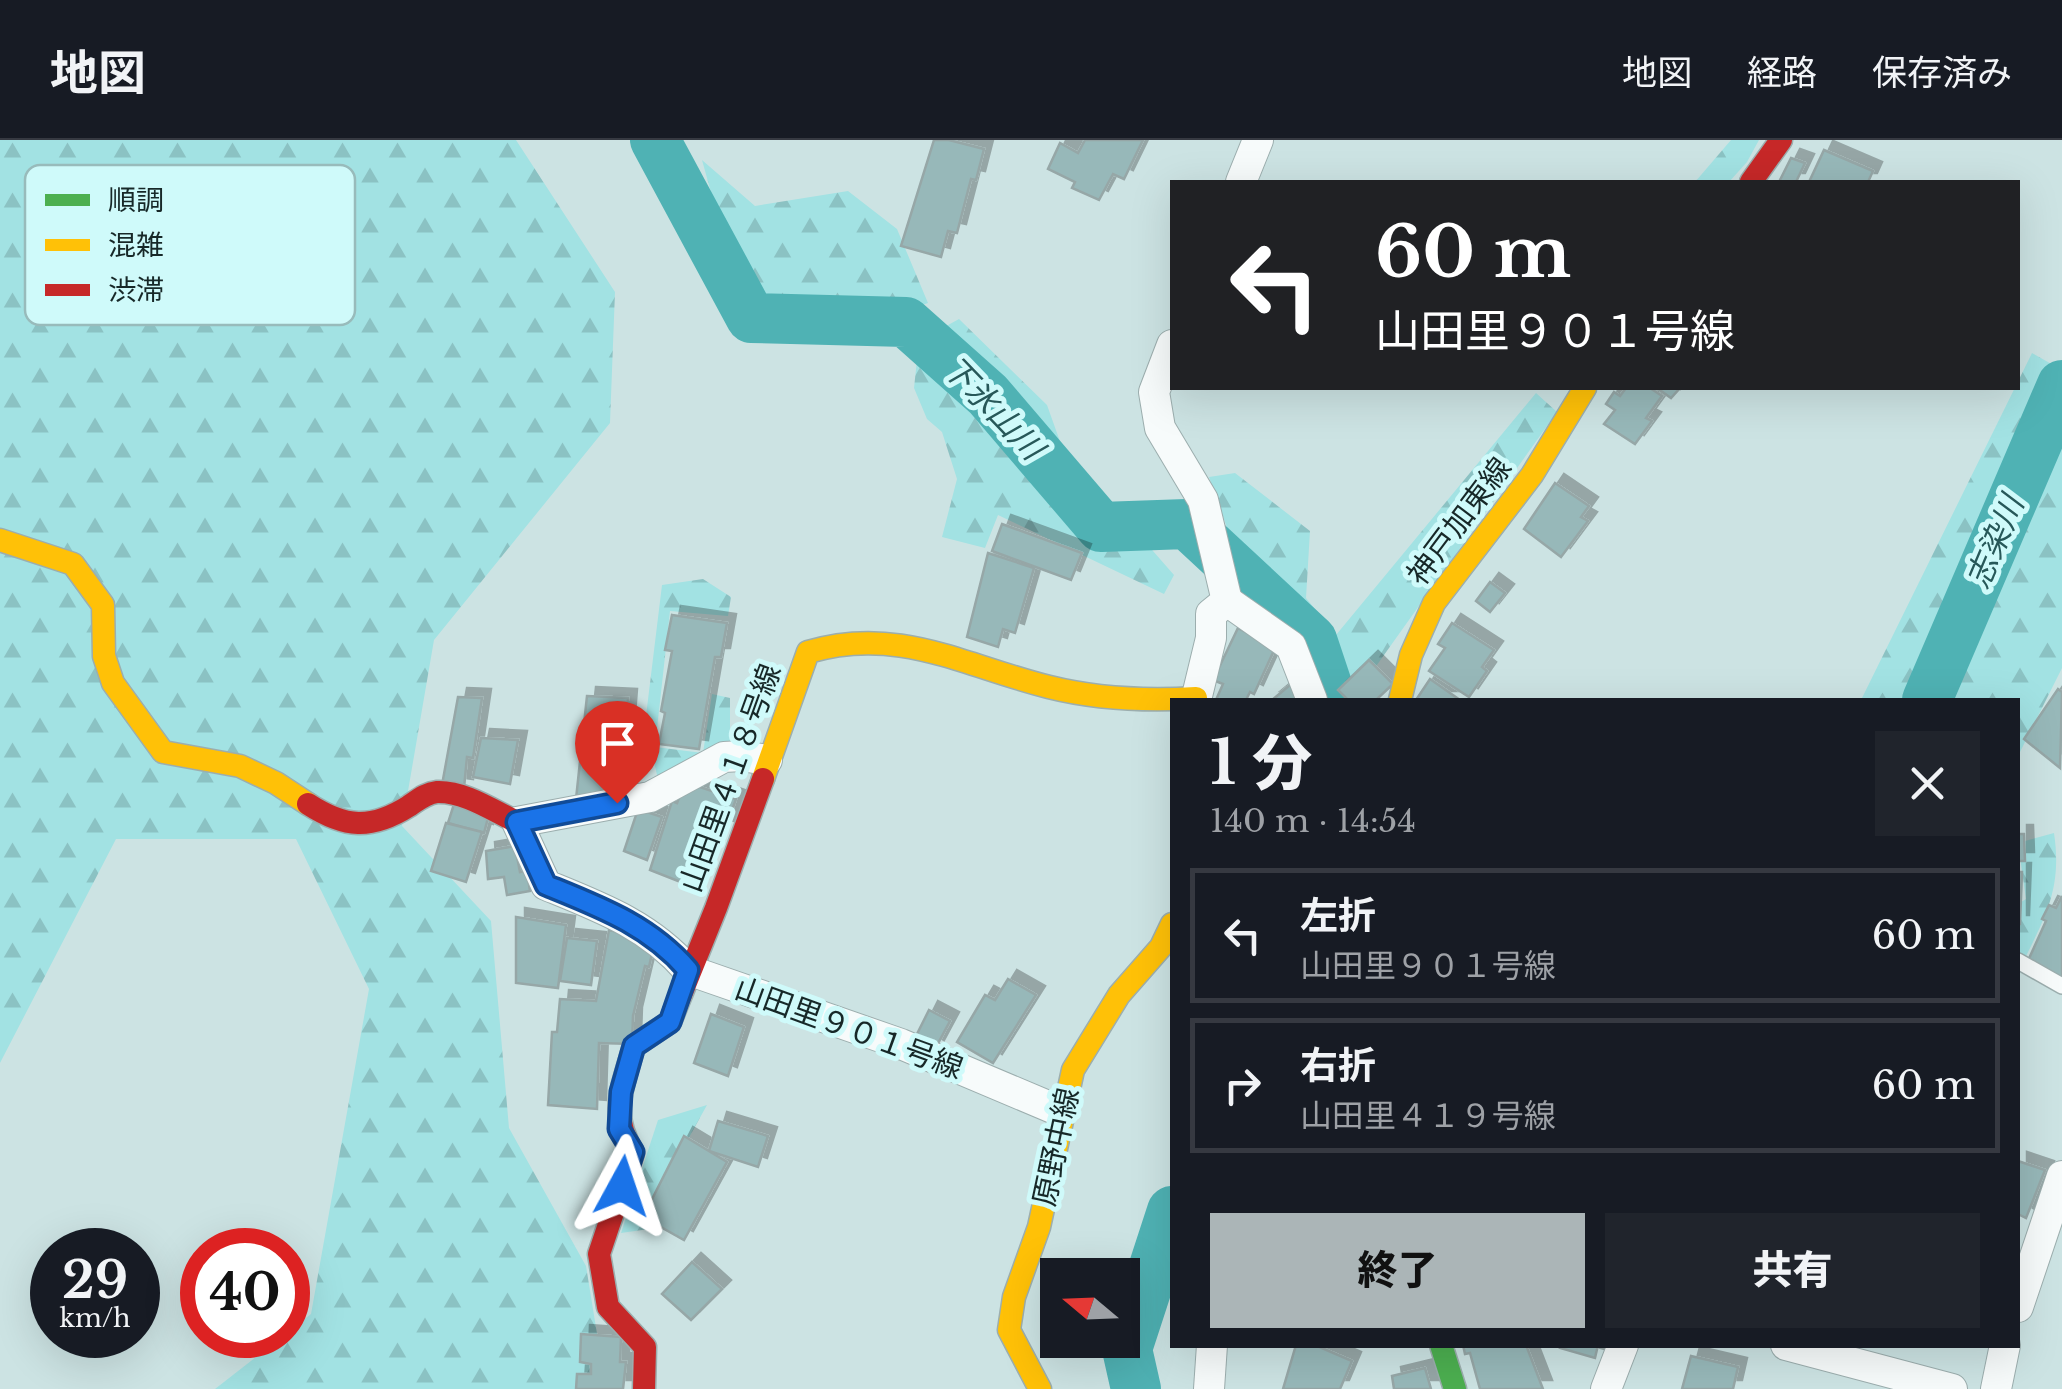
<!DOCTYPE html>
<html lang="ja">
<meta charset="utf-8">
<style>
body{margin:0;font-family:"Libre Baskerville","Noto Sans JP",serif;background:#20242c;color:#f1f3f6;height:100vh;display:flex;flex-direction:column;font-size:38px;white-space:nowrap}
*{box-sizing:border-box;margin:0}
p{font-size:32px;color:#9ea1a6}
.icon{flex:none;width:55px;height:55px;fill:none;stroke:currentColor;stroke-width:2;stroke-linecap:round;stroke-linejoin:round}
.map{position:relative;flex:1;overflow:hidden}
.details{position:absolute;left:1170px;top:558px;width:850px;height:650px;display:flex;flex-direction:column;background:#171b24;border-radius:0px;box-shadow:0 10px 40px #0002}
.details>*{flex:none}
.top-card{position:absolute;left:1170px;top:40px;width:850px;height:210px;border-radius:0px;box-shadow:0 10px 40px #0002;background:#202124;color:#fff;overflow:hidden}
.needle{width:65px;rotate:289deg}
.buttons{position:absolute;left:1040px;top:1118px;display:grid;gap:20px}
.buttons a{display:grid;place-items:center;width:100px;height:100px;border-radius:0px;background:#171b24;box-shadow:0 10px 40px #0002;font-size:50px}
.speed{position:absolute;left:30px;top:1088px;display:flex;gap:20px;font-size:50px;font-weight:700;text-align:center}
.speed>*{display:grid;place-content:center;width:130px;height:130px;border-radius:50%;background:#171b24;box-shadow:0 10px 40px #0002;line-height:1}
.speed small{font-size:25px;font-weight:400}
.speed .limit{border:15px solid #d22;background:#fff;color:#111}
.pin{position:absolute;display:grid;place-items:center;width:85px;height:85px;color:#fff;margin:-102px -42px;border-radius:50% 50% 50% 0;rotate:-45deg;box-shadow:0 0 10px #0007}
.pin .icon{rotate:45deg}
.me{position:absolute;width:110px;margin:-55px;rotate:5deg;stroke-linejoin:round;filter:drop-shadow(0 0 8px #0008)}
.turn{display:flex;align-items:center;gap:35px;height:210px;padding:0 40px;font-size:45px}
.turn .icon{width:130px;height:130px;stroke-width:2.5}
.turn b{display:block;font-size:70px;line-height:85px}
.round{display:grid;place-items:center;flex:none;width:105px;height:105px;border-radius:0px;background:#20242c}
.headline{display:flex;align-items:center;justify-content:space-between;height:170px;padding:0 40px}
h1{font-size:60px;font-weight:800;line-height:75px}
.button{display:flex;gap:20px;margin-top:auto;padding:20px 40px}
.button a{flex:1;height:115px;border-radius:0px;background:#abb5b7;color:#111;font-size:40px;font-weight:800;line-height:115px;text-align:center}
.button a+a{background:#20242c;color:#f1f3f6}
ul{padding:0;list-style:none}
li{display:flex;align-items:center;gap:30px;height:135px;margin:0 20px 15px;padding:0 20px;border:5px solid #363941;border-radius:0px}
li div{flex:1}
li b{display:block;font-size:38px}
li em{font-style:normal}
header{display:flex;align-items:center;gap:60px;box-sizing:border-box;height:140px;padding:0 50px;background:#171b24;border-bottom:2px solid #363941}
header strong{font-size:48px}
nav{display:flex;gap:55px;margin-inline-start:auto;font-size:35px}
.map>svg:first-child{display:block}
.forest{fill:url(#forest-firs)}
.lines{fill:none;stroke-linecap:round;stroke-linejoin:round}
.river{stroke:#4fb2b4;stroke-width:50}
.building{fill:#97b8b9;stroke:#96a7a7;stroke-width:2.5;filter:url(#shadow)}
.lane-casing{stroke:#9caeae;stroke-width:18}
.street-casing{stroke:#9caeae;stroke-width:32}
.fast-casing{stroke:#9caeae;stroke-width:25}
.slow-casing{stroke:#9caeae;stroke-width:25}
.jam-casing{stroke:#9caeae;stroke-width:25}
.lane{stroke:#f7fbfb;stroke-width:15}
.street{stroke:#f7fbfb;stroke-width:30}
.fast{stroke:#4caf50;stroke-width:22}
.slow{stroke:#ffc107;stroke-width:22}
.jam{stroke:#c62828;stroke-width:22}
.route-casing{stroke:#114b97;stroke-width:25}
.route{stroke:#1a73e8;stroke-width:18}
.labels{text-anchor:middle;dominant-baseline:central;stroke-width:10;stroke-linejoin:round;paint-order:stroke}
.street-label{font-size:30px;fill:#172828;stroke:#cffafa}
.water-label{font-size:32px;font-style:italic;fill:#275859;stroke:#cffafa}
.key{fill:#cffafa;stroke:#98bbbb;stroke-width:2.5}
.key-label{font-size:28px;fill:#172828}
</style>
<header>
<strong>地図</strong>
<nav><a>地図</a><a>経路</a><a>保存済み</a></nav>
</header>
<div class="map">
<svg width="2062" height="1249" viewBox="0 0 2062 1249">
<defs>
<pattern id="forest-firs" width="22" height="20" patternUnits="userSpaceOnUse" patternTransform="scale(2.5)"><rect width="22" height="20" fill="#a2e2e3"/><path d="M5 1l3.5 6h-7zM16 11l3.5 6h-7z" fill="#8bc2c3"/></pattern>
<filter id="shadow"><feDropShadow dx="9" dy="-9" stdDeviation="0" flood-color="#0004"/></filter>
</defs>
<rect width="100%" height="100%" fill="#cce3e3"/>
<g class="forest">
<path d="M0 0H516L615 152 610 283 434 500 402 686 491 781 509 988 586 1126 606 1249H215L311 1174 369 849 296 699H116L0 923Z"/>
<path d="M1731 0H1759L1747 22 1729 42H1695Z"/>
<path d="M702 20 755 66 848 51 897 89 928 163 845 193H750Z"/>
<path d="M959 179 1047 265 1062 307 1174 435 1164 454 998 375 985 408 942 397 957 339 942 292 927 279 914 248 919 201Z"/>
<path d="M2032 213 2062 230V528L2018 616V560H1861Z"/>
<path d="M1536 253 1557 272 1352 560H1342L1277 478 1237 416 1209 337 1235 333 1310 391 1306 458 1336 495Z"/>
<path d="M703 439 731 457 728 476 670 471 655 607 703 613 712 554 730 558V602L658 639 645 584 662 445Z"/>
<path d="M2054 693C2062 746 2047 774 2024 820L2018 816V764L2026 759 2018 703Z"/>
<path d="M707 965 676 1021 649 1089 621 1093 658 980Z"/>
</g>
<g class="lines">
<g class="river">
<path d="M655 0 751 178 906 182 988 255 1101 387 1187 384 1312 500 1332 560"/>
<path d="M1927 560 2062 245"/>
<path d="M1136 1249 1127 1209 1172 1071"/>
</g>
</g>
<g class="building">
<path d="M934 0H949L984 9 976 40 971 39 957 93 948 91 941 117 901 106Z"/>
<path d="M1085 0H1143L1124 39 1113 34 1099 60 1072 48 1075 42 1048 29 1060 3 1078 13Z"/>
<path d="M1824 10 1873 31 1868 42H1809Z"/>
<path d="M1791 18 1805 23 1796 42H1779Z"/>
<path d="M1626 248H1650L1662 256 1646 278 1652 281 1635 304 1604 284 1615 270 1606 264 1614 252 1620 256Z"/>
<path d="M1657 248H1680L1671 258Z"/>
<path d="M1555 343 1589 366 1581 377 1588 381 1561 417 1524 389Z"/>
<path d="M1002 384 1082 413 1071 440 992 411Z"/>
<path d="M988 413 1034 428 1015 493 1003 489 998 507 967 497Z"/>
<path d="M1490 442 1505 453 1490 472 1476 461Z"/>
<path d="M672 475 727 483 721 517H715L699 609 659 604 665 573 661 571 672 511 665 510Z"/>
<path d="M1452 483 1494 510 1482 527 1487 531 1469 557 1429 531 1445 508 1438 504Z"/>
<path d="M1238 488 1276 506 1254 554 1250 552 1246 560H1216L1223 544 1213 540Z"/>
<path d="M1369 520 1393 544 1376 560H1348L1338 550Z"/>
<path d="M1430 539 1460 560H1416Z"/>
<path d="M1290 545 1302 560H1272Z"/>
<path d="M2058 549 2062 552 2060 628 2024 599Z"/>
<path d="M587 556 628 558 622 634H628L627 656 576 659Z"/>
<path d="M458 557 482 558 473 618 467 617 464 648 442 645Z"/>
<path d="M481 598 518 600 510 644 473 637Z"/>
<path d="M685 642 736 659 725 690 715 687 696 748 650 730 672 661 677 663Z"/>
<path d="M454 664 489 674 484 693 448 683Z"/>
<path d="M638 669 662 677 647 720 624 711Z"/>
<path d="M446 683 482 692 466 742 431 731Z"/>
<path d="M2018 694H2024L2025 721H2018Z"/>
<path d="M515 706 520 732 527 731 530 751 507 755 504 737 488 739 486 711Z"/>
<path d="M2018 732H2022L2020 784H2018Z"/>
<path d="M2062 756V840L2027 823 2046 781 2042 779 2049 765 2056 768Z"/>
<path d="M516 777 566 785 558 848 516 843Z"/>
<path d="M609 790 655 800 649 827 645 826 633 876 632 904 599 903 597 969 548 965 552 892H557L560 859 596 861Z"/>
<path d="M567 798 597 801 591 845 560 841Z"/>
<path d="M1008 839 1036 855 993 923 957 902 985 855 995 860Z"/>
<path d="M929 870 950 881 935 909 915 898Z"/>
<path d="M711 874 744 887 728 936 694 923Z"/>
<path d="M718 981 768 996 758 1027 709 1011Z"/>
<path d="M684 996 727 1022 684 1100 643 1077Z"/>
<path d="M2018 1021 2045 1030 2026 1078 2018 1074Z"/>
<path d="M692 1122 722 1149 691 1180 662 1154Z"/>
<path d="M581 1194 621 1197 620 1222H626L623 1249H576L577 1234H591V1224L580 1222Z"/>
<path d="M1296 1205H1315L1352 1221 1340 1249H1283Z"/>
<path d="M1463 1205H1526L1543 1249H1480L1470 1213 1465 1214Z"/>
<path d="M1561 1205H1598L1595 1218 1560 1208Z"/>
<path d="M1691 1216 1738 1227 1733 1249H1682Z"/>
<path d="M1425 1228 1431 1249H1394L1392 1236Z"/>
</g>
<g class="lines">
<g class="lane-casing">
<path id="lane" d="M2018 821 2062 846"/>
</g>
<g class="street-casing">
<g id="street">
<path d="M1241 42 1258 0"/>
<path d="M1172 205 1154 252 1160 288 1203 360 1227 461 1211 474V498L1196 560"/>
<path d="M1227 461 1291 506 1312 560"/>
<path d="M767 620 742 616 724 617 650 657 517 682 546 745C600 767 649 785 688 830L901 904 1062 972"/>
<path d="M2018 1167 2062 1036"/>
<path d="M1786 1205 1952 1249"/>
<path d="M1209 1249 1212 1205"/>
<path d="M1606 1249 1623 1205"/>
<path d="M1996 1249 2005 1205"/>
</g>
</g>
<g class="fast-casing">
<path id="fast" d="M1441 1205 1455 1249"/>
</g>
<g class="slow-casing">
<g id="slow">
<path d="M0 400 73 424 103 465 104 516 113 543 163 612 240 626 276 643 308 664"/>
<path d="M1400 560 1411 515 1434 463 1532 335 1585 248"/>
<path d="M763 639 808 512C898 485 964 526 1049 547 1097 559 1147 561 1196 558"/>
<path d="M1040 1249 1009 1190 1014 1157 1039 1087 1073 930 1119 855 1161 807 1172 784"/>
</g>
</g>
<g class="jam-casing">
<g id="jam">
<path d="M1751 42 1781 0"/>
<path d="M308 664C345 688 371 690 409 666 418 660 426 653 437 652 464 651 492 670 517 682"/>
<path d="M644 1249 645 1207 608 1167 599 1114 633 1013C609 972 622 949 634 906L670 882 716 768 763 639"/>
</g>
</g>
<use href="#lane" class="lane"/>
<use href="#street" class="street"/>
<use href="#fast" class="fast"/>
<use href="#slow" class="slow"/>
<use href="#jam" class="jam"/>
</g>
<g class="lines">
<g class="route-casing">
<path id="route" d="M617 663 517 682 546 745C600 767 649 785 688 830L670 882 634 906 621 952 619 989 633 1012 622 1046"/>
</g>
<use href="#route" class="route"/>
</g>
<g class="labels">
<g class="street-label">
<text transform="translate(1459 381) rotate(-53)">神戸加東線</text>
<text transform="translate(730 638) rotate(-70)">山田里４１８号線</text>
<text transform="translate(849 888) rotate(20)">山田里９０１号線</text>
<text transform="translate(1056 1007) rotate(-78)">原野中線</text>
</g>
<g class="water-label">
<text transform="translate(993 268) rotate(46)">下氷山川</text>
<text transform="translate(1995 402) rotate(-67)">志染川</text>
</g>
</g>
<rect x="25" y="25" width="330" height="160" rx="15" class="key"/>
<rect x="45" y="54" width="45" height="12" fill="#4caf50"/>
<rect x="45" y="99" width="45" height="12" fill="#ffc107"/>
<rect x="45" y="144" width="45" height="12" fill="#c62828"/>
<g class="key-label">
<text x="108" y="70">順調</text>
<text x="108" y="115">混雑</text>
<text x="108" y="160">渋滞</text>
</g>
</svg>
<div class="buttons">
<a><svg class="needle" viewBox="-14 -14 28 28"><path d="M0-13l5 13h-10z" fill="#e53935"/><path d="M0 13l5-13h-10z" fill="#9ea1a6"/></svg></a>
</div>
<div class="speed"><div>29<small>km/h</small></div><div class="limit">40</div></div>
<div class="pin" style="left:617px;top:663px;background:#d93025"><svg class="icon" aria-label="arrive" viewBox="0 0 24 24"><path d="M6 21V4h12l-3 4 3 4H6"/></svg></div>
<svg class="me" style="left:622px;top:1046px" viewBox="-20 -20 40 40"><path d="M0-17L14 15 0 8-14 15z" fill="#1a73e8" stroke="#fff" stroke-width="4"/></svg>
<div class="top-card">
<div class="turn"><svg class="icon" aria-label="left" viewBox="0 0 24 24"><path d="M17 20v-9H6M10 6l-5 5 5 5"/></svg><div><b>60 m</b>山田里９０１号線</div></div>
</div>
<section class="details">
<div class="headline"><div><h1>1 分</h1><p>140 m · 14:54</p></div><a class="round"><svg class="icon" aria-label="close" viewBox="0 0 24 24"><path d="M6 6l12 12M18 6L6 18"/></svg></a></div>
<ul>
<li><svg class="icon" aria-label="left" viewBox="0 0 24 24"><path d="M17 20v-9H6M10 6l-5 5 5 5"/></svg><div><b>左折</b><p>山田里９０１号線</p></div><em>60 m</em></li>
<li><svg class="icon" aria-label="right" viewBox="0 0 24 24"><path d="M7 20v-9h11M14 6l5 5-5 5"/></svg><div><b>右折</b><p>山田里４１９号線</p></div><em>60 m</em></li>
</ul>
<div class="button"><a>終了</a><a>共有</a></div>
</section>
</div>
